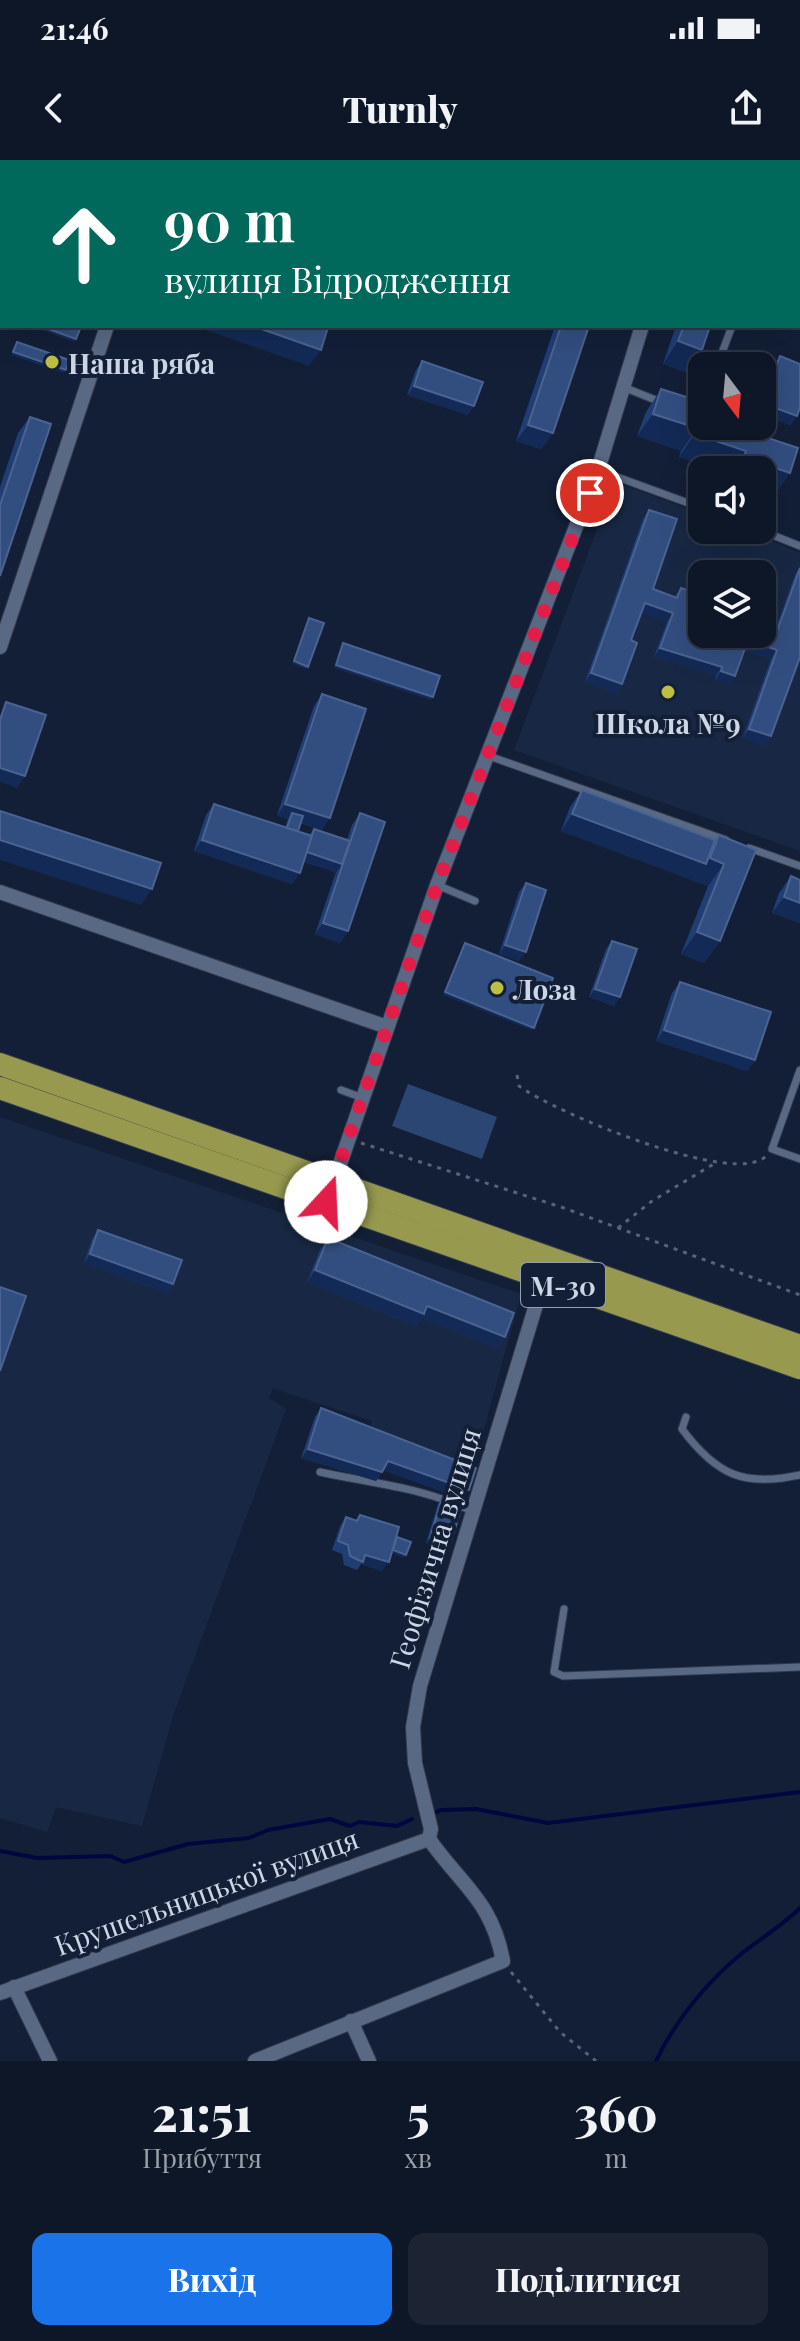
<!DOCTYPE html>
<html lang="uk">
<meta charset="utf-8">
<style>
body{margin:0;font-family:"Playfair Display",serif;background:#1c2434;color:#f1f3f6;height:100vh;display:flex;flex-direction:column;font-size:30px;white-space:nowrap}
*{box-sizing:border-box;margin:0}
p{font-size:26px;color:#9b9fa8}
.icon{flex:none;width:44px;height:44px;fill:none;stroke:currentColor;stroke-width:2;stroke-linecap:round;stroke-linejoin:round}
.map{position:relative;height:1901px;overflow:hidden}
.panel{display:flex;flex-direction:column;background:#0e1728;flex:1}
.panel>*{flex:none}
.top-card{position:absolute;left:0px;top:0px;width:800px;height:168px;box-shadow:0 8px 32px #0002,0 0 0 2px #2e3645;background:#00695c;color:#fff;overflow:hidden}
.needle{width:52px;rotate:164deg}
.controls{position:absolute;left:688px;top:192px;display:grid;gap:16px}
.controls a{display:grid;place-items:center;width:88px;height:88px;border-radius:16px;background:#0e1728;box-shadow:0 8px 32px #0002,0 0 0 2px #2e3645;font-size:40px}
.pin{position:absolute;display:grid;place-items:center;width:68px;height:68px;color:#fff;margin:-34px;border:4px solid #fff;border-radius:50%;box-shadow:0 2px 8px #0007}
.me{position:absolute;width:88px;margin:-44px;rotate:20deg;stroke-linejoin:round;filter:drop-shadow(0 0 6px #0008)}
.turn{display:flex;align-items:center;gap:28px;height:168px;padding:0 32px;font-size:36px}
.turn .icon{width:104px;height:104px;stroke-width:2.5}
.turn b{display:block;font-size:56px;line-height:68px}
.eta{display:flex;justify-content:space-evenly;align-items:center;height:136px;text-align:center}
.eta b{font-size:48px;font-weight:800;line-height:56px}
.button{display:flex;gap:16px;margin-top:auto;padding:16px 32px}
.button a{flex:1;height:92px;border-radius:16px;background:#1a73e8;color:#fff;font-size:32px;font-weight:800;line-height:92px;text-align:center}
.button a+a{background:#1c2434;color:#f1f3f6}
.status{display:flex;justify-content:space-between;align-items:center;height:56px;padding:0 40px;background:#0e1728;direction:ltr}
.status svg{height:22px;fill:currentColor}
header{display:flex;justify-content:space-between;align-items:center;height:104px;padding:0 32px;background:#0e1728;font-size:36px;font-weight:800}
.map>svg:first-child{display:block}
.built{fill:#182844;fill-rule:evenodd}
.green{fill:#2c4674}
.lines{fill:none;stroke-linecap:round;stroke-linejoin:round}
.stream{stroke:#00073f;stroke-width:4}
.service-casing{stroke:#32394d;stroke-width:9}
.minor-casing{stroke:#32394d;stroke-width:16}
.trunk-casing{stroke:#32394d;stroke-width:24}
.path{stroke:#586377;stroke-width:3;stroke-dasharray:4 6;stroke-linecap:butt}
.service{stroke:#596984;stroke-width:7}
.minor{stroke:#596984;stroke-width:14}
.trunk{stroke:#96994e;stroke-width:22}
.wall{fill:#203d74}
.shaded-wall{fill:#132a56}
.building{fill:#324e80;stroke:#4a6390;stroke-width:2}
.route{stroke:#e11d48;stroke-width:14;stroke-dasharray:0 25.2}
.poi-dot{fill:#bfbe42;stroke:#131f36;stroke-width:3}
.labels{text-anchor:middle;dominant-baseline:central;stroke-width:8;stroke-linejoin:round;paint-order:stroke}
.shield{fill:#131f36;stroke:#949fb0;stroke-width:2}
.shield-label{font-size:26px;font-weight:bold;fill:#ccd6e5}
.poi-label{font-size:28px;font-weight:bold;fill:#ccd6e5;stroke:#131f36;text-anchor:start}
.street-label{font-size:28px;fill:#ccd6e5;stroke:#131f36}
</style>
<div class="status"><b>21:46</b><svg viewBox="0 0 49 12"><path d="M0 12V9h3v3zM5 12V6h3v6zM10 12V3h3v9zM15 12V0h3v12zM26 1h20v11H26zM47 4h2v5h-2z"/></svg></div>
<header><svg class="icon" aria-label="back" viewBox="0 0 24 24"><path d="M15 5l-7 7 7 7"/></svg>Turnly<svg class="icon" aria-label="share" viewBox="0 0 24 24"><path d="M12 15V3M7 8l5-5 5 5M5 13v7h14v-7"/></svg></header>
<div class="map">
<svg width="800" height="1901" viewBox="0 0 800 1901">
<rect width="100%" height="100%" fill="#131f36"/>
<g class="built">
<path d="M615 322 702 354V370H744L800 393V691L514 590ZM702 414H762V474H702Z"/>
<path d="M0 957 521 1134 472 1313 368 1273 372 1261 273 1228 269 1238 286 1249 173 1556 142 1666 56 1647 47 1672 0 1658Z"/>
</g>
<path class="green" d="M408 924 497 957 482 999 392 966Z"/>
<g class="lines">
<g class="stream">
<path d="M431 1655 441 1650 476 1649 548 1663 800 1632"/>
<path d="M0 1691 37 1698 110 1696 124 1702 188 1684 249 1678 268 1670 330 1659 350 1666 359 1662 397 1666 412 1659"/>
<path d="M656 1901C675 1861 706 1823 741 1794 760 1779 782 1766 800 1748"/>
</g>
<g class="service-casing">
<g id="service">
<path d="M0 114H2"/>
<path d="M798 125H800"/>
<path d="M717 206 732 166"/>
<path d="M623 227 663 243"/>
<path d="M598 310 702 348"/>
<path d="M760 370 800 386"/>
<path d="M489 596 726 680"/>
<path d="M749 688 800 706"/>
<path d="M437 725 475 741"/>
<path d="M800 910 772 989 800 999"/>
<path d="M341 930 363 938"/>
<path d="M686 1257 682 1269C717 1316 745 1327 800 1315"/>
<path d="M320 1312C375 1324 421 1327 472 1351"/>
<path d="M564 1449 554 1512 563 1516 800 1507"/>
</g>
</g>
<g class="minor-casing">
<g id="minor">
<path d="M642 0 648 2"/>
<path d="M163 2V0"/>
<path d="M693 2 694 0"/>
<path d="M798 52H800"/>
<path d="M0 487 107 166"/>
<path d="M0 732 387 867"/>
<path d="M332 1027 437 725 598 310 642 166"/>
<path d="M429 1679 431 1669 415 1603 413 1567 420 1526 539 1135 537 1116"/>
<path d="M14 1827 50 1901"/>
<path d="M0 1833 429 1679"/>
<path d="M351 1861 369 1901"/>
<path d="M255 1901 503 1801C492 1741 462 1726 429 1679"/>
</g>
</g>
<g class="trunk-casing">
<g id="trunk">
<path d="M0 904 800 1186"/>
<path d="M0 928 800 1208"/>
</g>
</g>
<g class="path">
<path d="M517 915 519 926C552 951 738 1030 767 995"/>
<path d="M361 983 564 1048 800 1135"/>
<path d="M618 1068 652 1041 717 1002"/>
<path d="M511 1812 560 1872 596 1901"/>
</g>
<use href="#service" class="service"/>
<use href="#minor" class="minor"/>
<use href="#trunk" class="trunk"/>
</g>
<g class="wall">
<path d="M555 166H589L553 273 541 289 516 281Z"/>
<path d="M676 166H710L686 212 663 204Z"/>
<path d="M780 196 797 256 790 265 762 254V236L774 205Z"/>
<path d="M422 201 468 255 407 235 416 210Z"/>
<path d="M661 229 702 266 753 273 790 313 774 335 762 310H719L679 297 681 291 637 276 646 252Z"/>
<path d="M30 257 0 416V327L18 273Z"/>
<path d="M649 350 653 429 674 437 681 428 702 474 774 473 795 415 800 407 771 576 765 585 743 577 771 499 744 490 735 516 729 525 715 520 716 515 654 497 667 462 641 452 631 480 622 524 616 533 585 522 643 359Z"/>
<path d="M322 534V670L300 663 298 671 309 675 314 669 347 680 352 665 360 653 348 771 340 783 315 774 336 712 304 702 292 724 194 691 206 655 214 644 285 667 288 659 277 655 314 546Z"/>
<path d="M582 630 714 683 719 675 756 690 720 781 704 803 681 794 708 726 561 671 570 647Z"/>
<path d="M791 716 800 720V763L772 753 779 733Z"/>
<path d="M526 723 519 801 499 794 519 732Z"/>
<path d="M612 781 614 846 589 837 606 789Z"/>
<path d="M680 822 755 900 747 911 656 881 672 833Z"/>
<path d="M98 1070 173 1124 167 1133 84 1103 92 1079Z"/>
<path d="M328 1078 505 1177 497 1188 421 1158 416 1166 307 1122 320 1090Z"/>
<path d="M321 1248 463 1339 383 1310 376 1321 301 1298 315 1257Z"/>
<path d="M442 1338 446 1390 426 1383 438 1344Z"/>
<path d="M360 1355 382 1411 361 1404 357 1410 344 1405 342 1394 332 1390 340 1366 346 1357 356 1360Z"/>
</g>
<g class="shaded-wall">
<path d="M0 69H2V90L0 89Z"/>
<path d="M798 96H800V117L798 116Z"/>
<path d="M30 166H40L76 179 74 182Z"/>
<path d="M194 166H253L321 190 309 206Z"/>
<path d="M678 181 702 190 686 212 663 204Z"/>
<path d="M13 192 66 210 63 213 11 195Z"/>
<path d="M414 226 474 246 468 255 407 235Z"/>
<path d="M762 243 797 256 790 265 762 254Z"/>
<path d="M653 254 697 268 681 291 637 276Z"/>
<path d="M528 265 553 273 541 289 516 281Z"/>
<path d="M695 274 746 291 732 310H719L679 297Z"/>
<path d="M744 297 790 313 774 335 762 331V310H735Z"/>
<path d="M645 443 673 453 667 462 639 452Z"/>
<path d="M748 480 777 490 771 499 742 489Z"/>
<path d="M660 488 722 507 716 515 654 497Z"/>
<path d="M294 501 308 507 306 509 292 504Z"/>
<path d="M336 505 433 537 431 540 334 508Z"/>
<path d="M721 511 735 516 729 525 715 520Z"/>
<path d="M591 513 622 524 616 533 585 522Z"/>
<path d="M749 569 771 576 765 585 743 577Z"/>
<path d="M0 608 25 616 17 628 0 622Z"/>
<path d="M285 644 330 658 322 670 290 659 292 653 288 659 277 655Z"/>
<path d="M572 654 706 704 710 698 724 704 708 726 561 671Z"/>
<path d="M0 680 152 729 141 745 0 700Z"/>
<path d="M202 680 300 713 292 724 194 691Z"/>
<path d="M306 692 342 704 336 713 300 700Z"/>
<path d="M784 737 800 743V763L772 753Z"/>
<path d="M323 763 348 771 340 783 315 774Z"/>
<path d="M697 772 720 781 704 803 681 794Z"/>
<path d="M505 785 526 792 519 801 499 794Z"/>
<path d="M595 829 620 837 614 846 589 837Z"/>
<path d="M445 832 534 868 531 870 443 835Z"/>
<path d="M664 870 755 900 747 911 656 881Z"/>
<path d="M90 1094 173 1124 167 1133 84 1103Z"/>
<path d="M315 1110 427 1146 505 1177 497 1188 421 1158 416 1166 307 1122Z"/>
<path d="M308 1289 382 1312 376 1321 301 1298Z"/>
<path d="M388 1301 469 1330 463 1339 382 1310Z"/>
<path d="M430 1378 450 1384 446 1390 426 1383Z"/>
<path d="M393 1390 406 1395 404 1398 391 1393Z"/>
<path d="M365 1395 389 1402 382 1411 361 1404Z"/>
</g>
<g class="building">
<path d="M111 0H138V2H110Z"/>
<path d="M231 0H255L254 2H230Z"/>
<path d="M345 0H372L371 2H344Z"/>
<path d="M477 0H502L501 2H476Z"/>
<path d="M0 43 2 44V69H0Z"/>
<path d="M798 71 800 72V96H798Z"/>
<path d="M40 166H72L80 169 76 179Z"/>
<path d="M253 166H324L328 167 321 190Z"/>
<path d="M561 166H589L553 273 528 265Z"/>
<path d="M684 166H710L702 190 678 181Z"/>
<path d="M17 182 69 200 66 210 13 192Z"/>
<path d="M780 196 800 204V247L797 256 762 243Z"/>
<path d="M422 201 483 222 474 246 414 226Z"/>
<path d="M661 229 702 242V266H752L755 267 753 273 798 288 790 313 744 297 746 291 695 274 697 268 653 254Z"/>
<path d="M30 257 51 264 0 416V345Z"/>
<path d="M649 350 677 359 653 429 677 438 681 428 702 435V474H762V469L776 474 800 408V497L771 576 749 569 777 490 748 480 735 516 721 511 722 507 660 488 673 453 645 443 631 480 637 483 622 524 591 513Z"/>
<path d="M309 458 324 463 308 507 294 501Z"/>
<path d="M343 483 440 516 433 537 336 505Z"/>
<path d="M322 534 366 549 330 658 285 644Z"/>
<path d="M6 542 46 555 25 616 0 608V560Z"/>
<path d="M582 630 715 680 706 704 572 654Z"/>
<path d="M214 644 312 676 300 713 202 680Z"/>
<path d="M0 651 161 703 152 729 0 680Z"/>
<path d="M292 653 303 656 298 671 287 668Z"/>
<path d="M360 653 385 662 348 771 323 763Z"/>
<path d="M314 669 350 681 342 704 307 692Z"/>
<path d="M719 675 756 690 720 781 697 772 724 704 710 698Z"/>
<path d="M791 716 800 720V743L784 737Z"/>
<path d="M526 723 546 730 526 792 505 785Z"/>
<path d="M612 781 637 789 620 837 595 829Z"/>
<path d="M465 783 553 818 534 868 445 832Z"/>
<path d="M680 822 771 852 755 900 664 870Z"/>
<path d="M98 1070 182 1100 173 1124 90 1094Z"/>
<path d="M328 1078 514 1153 505 1177 427 1146 424 1154 315 1110Z"/>
<path d="M0 1127 26 1136 0 1211Z"/>
<path d="M321 1248 476 1308 469 1330 388 1301 382 1312 308 1289Z"/>
<path d="M442 1338 463 1344 450 1384 430 1378Z"/>
<path d="M360 1355 399 1367 389 1402 365 1395 363 1402 350 1396 348 1385 338 1381 346 1357 357 1361Z"/>
<path d="M397 1377 411 1382 406 1395 393 1390Z"/>
</g>
<g class="lines">
<path class="route" d="M326 1042 437 725 590 333"/>
</g>
<g class="poi-dot">
<circle cx="52" cy="202" r="8"/>
<circle cx="668" cy="532" r="8"/>
<circle cx="497" cy="828" r="8"/>
</g>
<g class="labels">
<rect class="shield" x="521" y="1103" width="84" height="44" rx="6"/>
<g class="shield-label">
<text x="563" y="1125">М-30</text>
</g>
<g class="poi-label">
<text x="68" y="202">Наша ряба</text>
<text x="668" y="562" text-anchor="middle">Школа №9</text>
<text x="513" y="828">Лоза</text>
</g>
<g class="street-label">
<text transform="translate(434 1388) rotate(-73)">Геофізична вулиця</text>
<text transform="translate(206 1731) rotate(-20)">Крушельницької вулиця</text>
</g>
</g>
</svg>
<div class="controls">
<a><svg class="needle" viewBox="-14 -14 28 28"><path d="M0-13l5 13h-10z" fill="#e53935"/><path d="M0 13l5-13h-10z" fill="#9b9fa8"/></svg></a>
<a><svg class="icon" aria-label="sound" viewBox="0 0 24 24"><path d="M4 9h4l5-4v14l-5-4H4zM17 9q2 3 0 6"/></svg></a>
<a><svg class="icon" aria-label="layers" viewBox="0 0 24 24"><path d="M12 4l9 5-9 5-9-5zM3 14l9 5 9-5"/></svg></a>
</div>
<div class="pin" style="left:590px;top:333px;background:#d93025"><svg class="icon" aria-label="arrive" viewBox="0 0 24 24"><path d="M6 21V4h12l-3 4 3 4H6"/></svg></div>
<svg class="me" style="left:326px;top:1042px" viewBox="-20 -20 40 40"><circle r="19" fill="#fff"/><path d="M0-13L10 11 0 6-10 11z" fill="#e11d48"/></svg>
<div class="top-card">
<div class="turn"><svg class="icon" aria-label="ahead" viewBox="0 0 24 24"><path d="M12 20V5M6 11l6-6 6 6"/></svg><div><b>90 m</b>вулиця Відродження</div></div>
</div>
</div>
<section class="panel">
<div class="eta">
<div><b>21:51</b><p>Прибуття</p></div>
<div><b>5</b><p>хв</p></div>
<div><b>360</b><p>m</p></div>
</div>
<div class="button"><a>Вихід</a><a>Поділитися</a></div>
</section>
